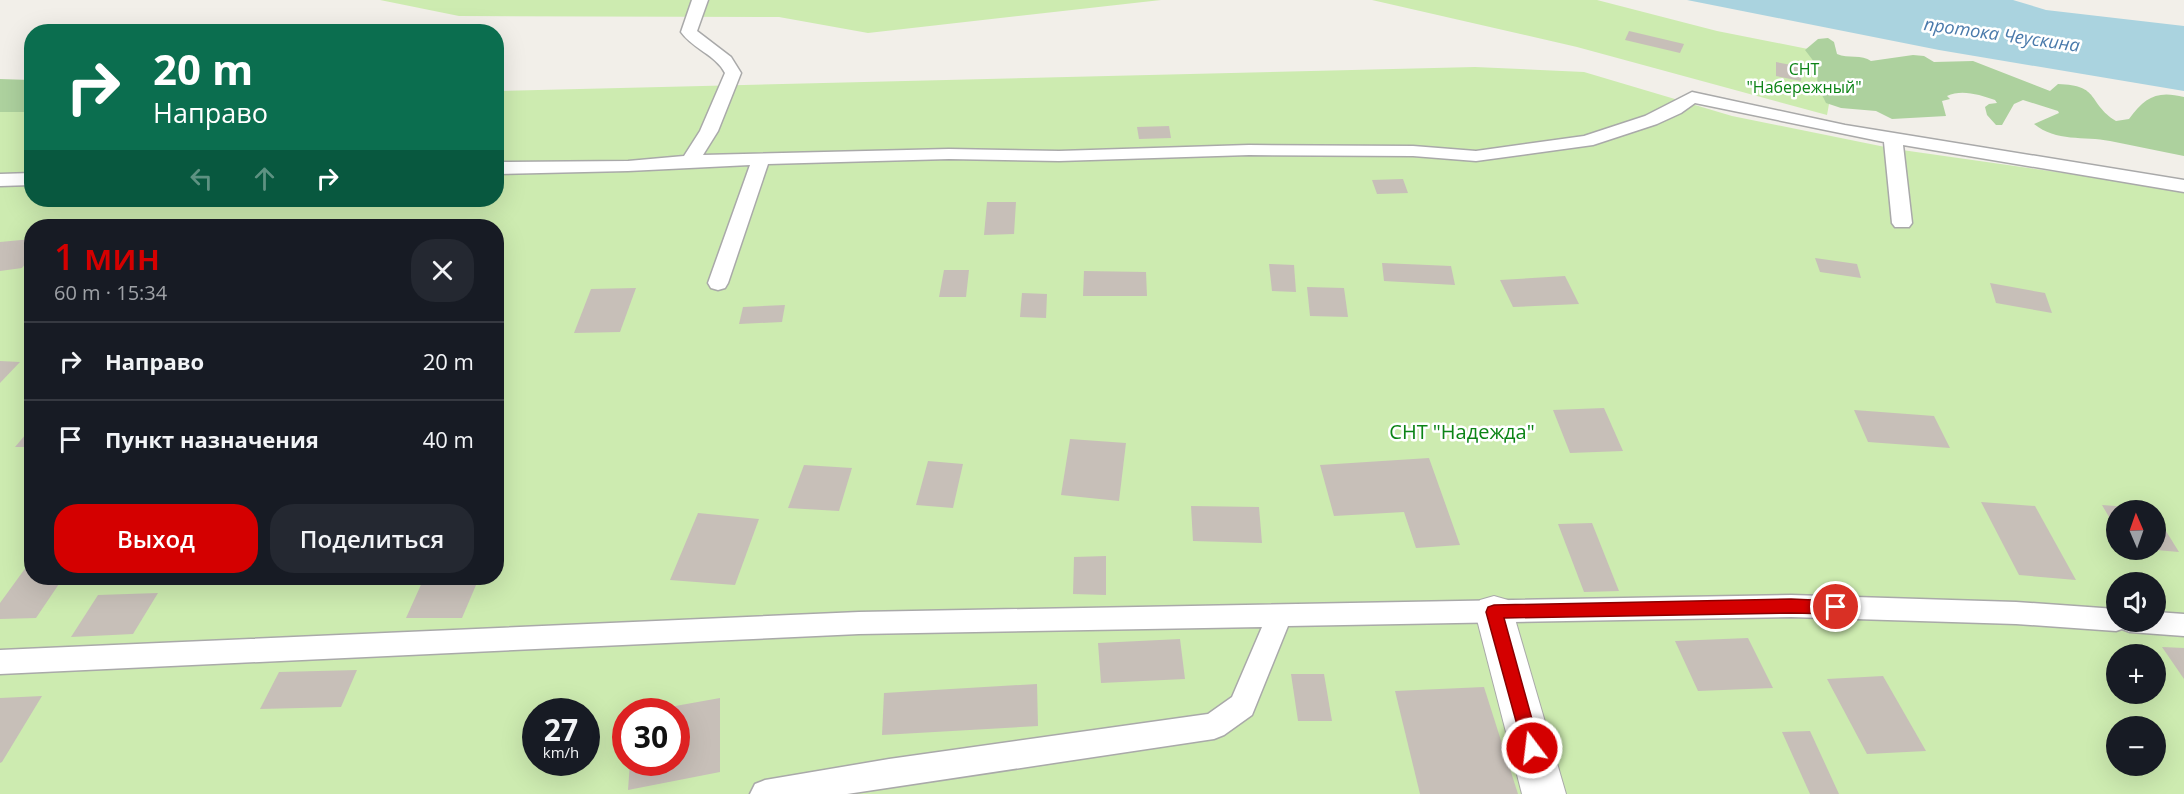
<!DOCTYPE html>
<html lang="ru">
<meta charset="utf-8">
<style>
body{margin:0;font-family:"Open Sans",sans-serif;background:#242831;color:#f1f3f6;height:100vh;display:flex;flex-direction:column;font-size:22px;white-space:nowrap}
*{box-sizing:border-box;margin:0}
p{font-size:20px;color:#9ea1a6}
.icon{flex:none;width:33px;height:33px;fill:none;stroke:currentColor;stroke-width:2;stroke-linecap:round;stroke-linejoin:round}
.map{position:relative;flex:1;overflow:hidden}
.drawer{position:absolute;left:24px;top:219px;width:480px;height:366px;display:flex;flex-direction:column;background:#171b24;border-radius:24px;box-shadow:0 6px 24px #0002}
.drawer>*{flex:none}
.top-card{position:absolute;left:24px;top:24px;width:480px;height:183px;border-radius:24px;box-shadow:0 6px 24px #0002;background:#0b6e4f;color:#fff;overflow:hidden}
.needle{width:39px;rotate:358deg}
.buttons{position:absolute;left:2106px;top:500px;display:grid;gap:12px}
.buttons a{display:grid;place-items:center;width:60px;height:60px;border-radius:50%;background:#171b24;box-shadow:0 6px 24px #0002;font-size:30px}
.speed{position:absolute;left:522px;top:698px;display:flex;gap:12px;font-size:30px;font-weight:700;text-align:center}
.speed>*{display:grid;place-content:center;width:78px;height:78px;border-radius:50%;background:#171b24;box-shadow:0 6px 24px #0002;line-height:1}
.speed small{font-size:15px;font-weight:400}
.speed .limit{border:9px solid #d22;background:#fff;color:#111}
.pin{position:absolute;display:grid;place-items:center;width:51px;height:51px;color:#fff;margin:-26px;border:3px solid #fff;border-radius:50%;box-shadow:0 2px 6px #0007}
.me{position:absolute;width:66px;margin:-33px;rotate:345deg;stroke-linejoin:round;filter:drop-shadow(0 0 4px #0008)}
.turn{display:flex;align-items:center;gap:21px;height:126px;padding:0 30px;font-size:27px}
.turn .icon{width:78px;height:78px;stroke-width:2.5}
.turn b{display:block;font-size:42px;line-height:51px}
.lanes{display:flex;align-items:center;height:57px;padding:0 30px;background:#0003;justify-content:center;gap:30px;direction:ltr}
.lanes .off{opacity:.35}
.round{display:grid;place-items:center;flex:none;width:63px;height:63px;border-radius:24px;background:#242831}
.summary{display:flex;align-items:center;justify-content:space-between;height:102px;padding:0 30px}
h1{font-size:36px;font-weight:600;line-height:45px;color:#d40000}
.cta{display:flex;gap:12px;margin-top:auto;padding:12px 30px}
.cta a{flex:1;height:69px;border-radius:24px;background:#d40000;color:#fff;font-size:24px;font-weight:600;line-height:69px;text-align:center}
.cta a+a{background:#242831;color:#f1f3f6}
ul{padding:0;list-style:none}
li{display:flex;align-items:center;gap:18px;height:78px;padding:0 30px;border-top:2px solid #363941}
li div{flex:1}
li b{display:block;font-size:22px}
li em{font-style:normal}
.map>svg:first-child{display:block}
.grass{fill:#cdebb0;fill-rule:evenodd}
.forest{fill:#add19e}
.water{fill:#aad3df}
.building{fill:#c7bfb8}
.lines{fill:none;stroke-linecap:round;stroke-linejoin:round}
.lane-casing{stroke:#a9a9a9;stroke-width:3}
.street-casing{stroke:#a9a9a9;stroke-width:2}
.lane{fill:#fff;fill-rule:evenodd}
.street{fill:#fff;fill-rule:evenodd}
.route{fill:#d40000;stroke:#8a0000;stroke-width:1.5}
.labels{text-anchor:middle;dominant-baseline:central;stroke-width:5;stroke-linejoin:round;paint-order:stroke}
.far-park-label{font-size:16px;fill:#0c8416;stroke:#fff}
.far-water-label{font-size:18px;font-style:italic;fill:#4a7aab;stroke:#fff}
.park-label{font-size:20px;fill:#0c8416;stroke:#fff}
</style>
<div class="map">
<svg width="2184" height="794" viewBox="0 0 2184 794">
<rect width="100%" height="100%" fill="#f2efe9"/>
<g class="grass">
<path d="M380 0H1161L868 33 779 17 459 16Z"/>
<path d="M1372 0H1597L1717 31 1838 55 1827 115 1577 47Z"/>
<path d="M1475 67 1584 72 1732 116 1895 149 2184 190V794H0V103L31 102 32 200H496L497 91ZM32 226H496V578H32ZM2116 510H2156V549H2116ZM2116 582H2156V621H2116ZM2116 654H2156V693H2116ZM536 711H586V762H536ZM626 711H676V762H626ZM2116 726H2156V765H2116Z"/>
</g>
<g class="forest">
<path d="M1828 38 1834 42 1837 54C1848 59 1862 54 1871 61L1913 55 1924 56 1934 62 1973 61 2050 91 2058 84C2101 85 2087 103 2116 121L2129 119C2145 97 2157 90 2184 97V156C2159 151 2135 146 2110 141 2084 136 2056 142 2034 124L2059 113 2058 111 2023 100 2014 104 2002 125H1996L1987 115 1985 107 1989 104 1997 103 1995 100C1980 95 1962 89 1947 96L1950 99 1942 101 1946 116 1892 119 1876 111 1841 108 1826 103 1817 85 1818 67 1805 50 1818 39Z"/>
<path d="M0 79 31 80V112H0Z"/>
</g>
<path class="water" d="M1687 0H2013L2046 10 2184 26V91L1939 50Z"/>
<g class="building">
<path d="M1629 31 1684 44 1680 53 1625 40Z"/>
<path d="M1776 62 1802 67 1801 81 1776 76Z"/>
<path d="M1169 126 1171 138 1139 139 1137 127Z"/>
<path d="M1403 179 1408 193 1377 194 1372 180Z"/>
<path d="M987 202H1016L1014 234 984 235Z"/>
<path d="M32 239V255L22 268 0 271V242Z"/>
<path d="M1815 258 1857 264 1861 278 1820 272Z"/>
<path d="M1382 263 1451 266 1455 285 1384 281Z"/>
<path d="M1269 264 1294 265 1296 292 1272 291Z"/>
<path d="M944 270H969L966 297H939Z"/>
<path d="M1084 271 1146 272 1147 296H1083Z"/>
<path d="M1565 276 1579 304 1513 307 1500 280Z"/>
<path d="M1990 283 2045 293 2052 313 1996 303Z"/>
<path d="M1307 287 1344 288 1348 317 1310 316Z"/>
<path d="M636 288 620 332 574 333 591 289Z"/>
<path d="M1022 293 1047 294 1046 318 1020 317Z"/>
<path d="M785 305 782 322 739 324 743 307Z"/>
<path d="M0 361 20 362 0 383Z"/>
<path d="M1604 408 1623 451 1570 453 1553 410Z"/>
<path d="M1854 410 1934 416 1950 448 1868 442Z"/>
<path d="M32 427V447H15Z"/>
<path d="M1070 439 1126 443 1119 501 1061 495Z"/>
<path d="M1429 458 1460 545 1416 548 1404 512 1334 516 1320 465Z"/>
<path d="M928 461 963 464 953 508 916 505Z"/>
<path d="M804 465 852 468 839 511 788 508Z"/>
<path d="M1981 502 2035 506 2076 580 2019 575Z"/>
<path d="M2102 505 2142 508V510H2116V529Z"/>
<path d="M1191 506 1259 507 1262 543 1193 541Z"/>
<path d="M698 513 759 519 735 585 670 580Z"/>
<path d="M2156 515 2179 552 2156 550Z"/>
<path d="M1592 523 1619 591 1584 592 1558 524Z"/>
<path d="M1106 556V595L1073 594 1074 557Z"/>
<path d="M32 559V578H63L36 618 0 619V603Z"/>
<path d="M424 578H479L462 618H406Z"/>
<path d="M158 593 133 634 71 637 98 595Z"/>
<path d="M1748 638 1773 688 1698 691 1675 641Z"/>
<path d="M1180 639 1185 679 1101 683 1098 643Z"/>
<path d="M2162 647 2184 648V679Z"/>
<path d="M357 670 341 707 260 709 279 672Z"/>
<path d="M1291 674H1324L1332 721H1298Z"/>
<path d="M1883 676 1926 751 1867 754 1827 679Z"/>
<path d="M1037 684 1038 726 882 735 884 693Z"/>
<path d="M1484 687 1518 794H1420L1395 691Z"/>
<path d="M42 696 2 762 0 763V698Z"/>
<path d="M720 698V772L628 790 630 762H676V711L653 710Z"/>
<path d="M1810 731 1839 794H1810L1782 732Z"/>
</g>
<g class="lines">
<g class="lane-casing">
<g id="lane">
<path d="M692 0H708L697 31 731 57 741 73 718 131 703 155 949 149 1059 151 1249 145 1413 146 1476 151 1584 136 1645 116 1692 92 1845 125 2184 180V192L1903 145 1912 223 1909 227H1895L1892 223 1884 142 1695 103 1681 113 1657 124 1593 145 1476 161 1413 156 1249 155 1059 161 949 159 768 164 728 283 725 288 718 290 711 288 708 283 750 165 628 171 496 174V162L628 161 684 156 700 131 725 73C716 55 693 49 681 32Z"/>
<path d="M32 173V185L0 186V174Z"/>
<path d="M1791 595 2016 602 2116 609V621H2156V612L2184 614V636L2130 632 2122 629 2116 631 2016 624 1791 617 1288 626 1252 715 1224 735 1214 739 847 794H750L755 784 765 780 889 759 1208 714 1232 697 1262 627 859 634 0 674V650L859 612Z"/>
</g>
</g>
<g class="street-casing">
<path id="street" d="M1494 596 1508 600 1513 612 1566 794H1522L1475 612 1480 600Z"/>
</g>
<use href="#lane" class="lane"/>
<use href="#street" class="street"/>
</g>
<path class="route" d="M1791 599 1836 601 1842 603 1844 607 1842 612 1836 614 1791 613 1504 618 1540 748 1538 754 1532 757 1525 754 1486 612 1488 607 1494 605Z"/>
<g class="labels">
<g class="far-park-label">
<text x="1804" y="69">СНТ<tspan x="1804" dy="18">"Набережный"</tspan></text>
</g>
<g class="far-water-label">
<text transform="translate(2002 34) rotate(8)">протока Чеускина</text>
</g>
<g class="park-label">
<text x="1462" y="431">СНТ "Надежда"</text>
</g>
</g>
</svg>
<div class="buttons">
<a><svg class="needle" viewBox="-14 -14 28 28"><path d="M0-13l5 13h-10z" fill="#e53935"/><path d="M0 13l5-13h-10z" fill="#9ea1a6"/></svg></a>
<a><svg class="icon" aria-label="sound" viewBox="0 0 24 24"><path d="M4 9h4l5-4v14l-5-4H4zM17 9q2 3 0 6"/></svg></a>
<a>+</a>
<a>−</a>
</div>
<div class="speed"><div>27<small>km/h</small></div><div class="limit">30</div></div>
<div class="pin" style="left:1836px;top:607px;background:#d93025"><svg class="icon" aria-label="arrive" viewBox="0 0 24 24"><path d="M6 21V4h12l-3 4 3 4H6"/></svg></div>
<svg class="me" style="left:1532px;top:748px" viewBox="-20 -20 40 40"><circle r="17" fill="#d40000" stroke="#fff" stroke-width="3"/><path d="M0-11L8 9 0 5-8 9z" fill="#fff"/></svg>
<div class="top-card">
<div class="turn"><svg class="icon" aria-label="right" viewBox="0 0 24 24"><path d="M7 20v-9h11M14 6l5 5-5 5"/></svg><div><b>20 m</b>Направо</div></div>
<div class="lanes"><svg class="icon off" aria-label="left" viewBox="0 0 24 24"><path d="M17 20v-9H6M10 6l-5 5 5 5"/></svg><svg class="icon off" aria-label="ahead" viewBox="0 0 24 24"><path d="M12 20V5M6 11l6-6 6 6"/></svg><svg class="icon" aria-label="right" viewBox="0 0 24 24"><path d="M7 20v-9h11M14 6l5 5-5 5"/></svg></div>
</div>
<section class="drawer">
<div class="summary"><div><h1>1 мин</h1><p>60 m · 15:34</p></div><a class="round"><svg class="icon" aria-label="close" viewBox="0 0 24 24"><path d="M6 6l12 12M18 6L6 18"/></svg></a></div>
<ul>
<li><svg class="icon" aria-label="right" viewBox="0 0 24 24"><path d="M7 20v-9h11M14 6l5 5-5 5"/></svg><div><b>Направо</b></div><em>20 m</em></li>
<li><svg class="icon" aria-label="arrive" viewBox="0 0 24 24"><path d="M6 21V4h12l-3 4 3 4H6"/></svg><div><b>Пункт назначения</b></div><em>40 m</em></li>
</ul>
<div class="cta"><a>Выход</a><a>Поделиться</a></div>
</section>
</div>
